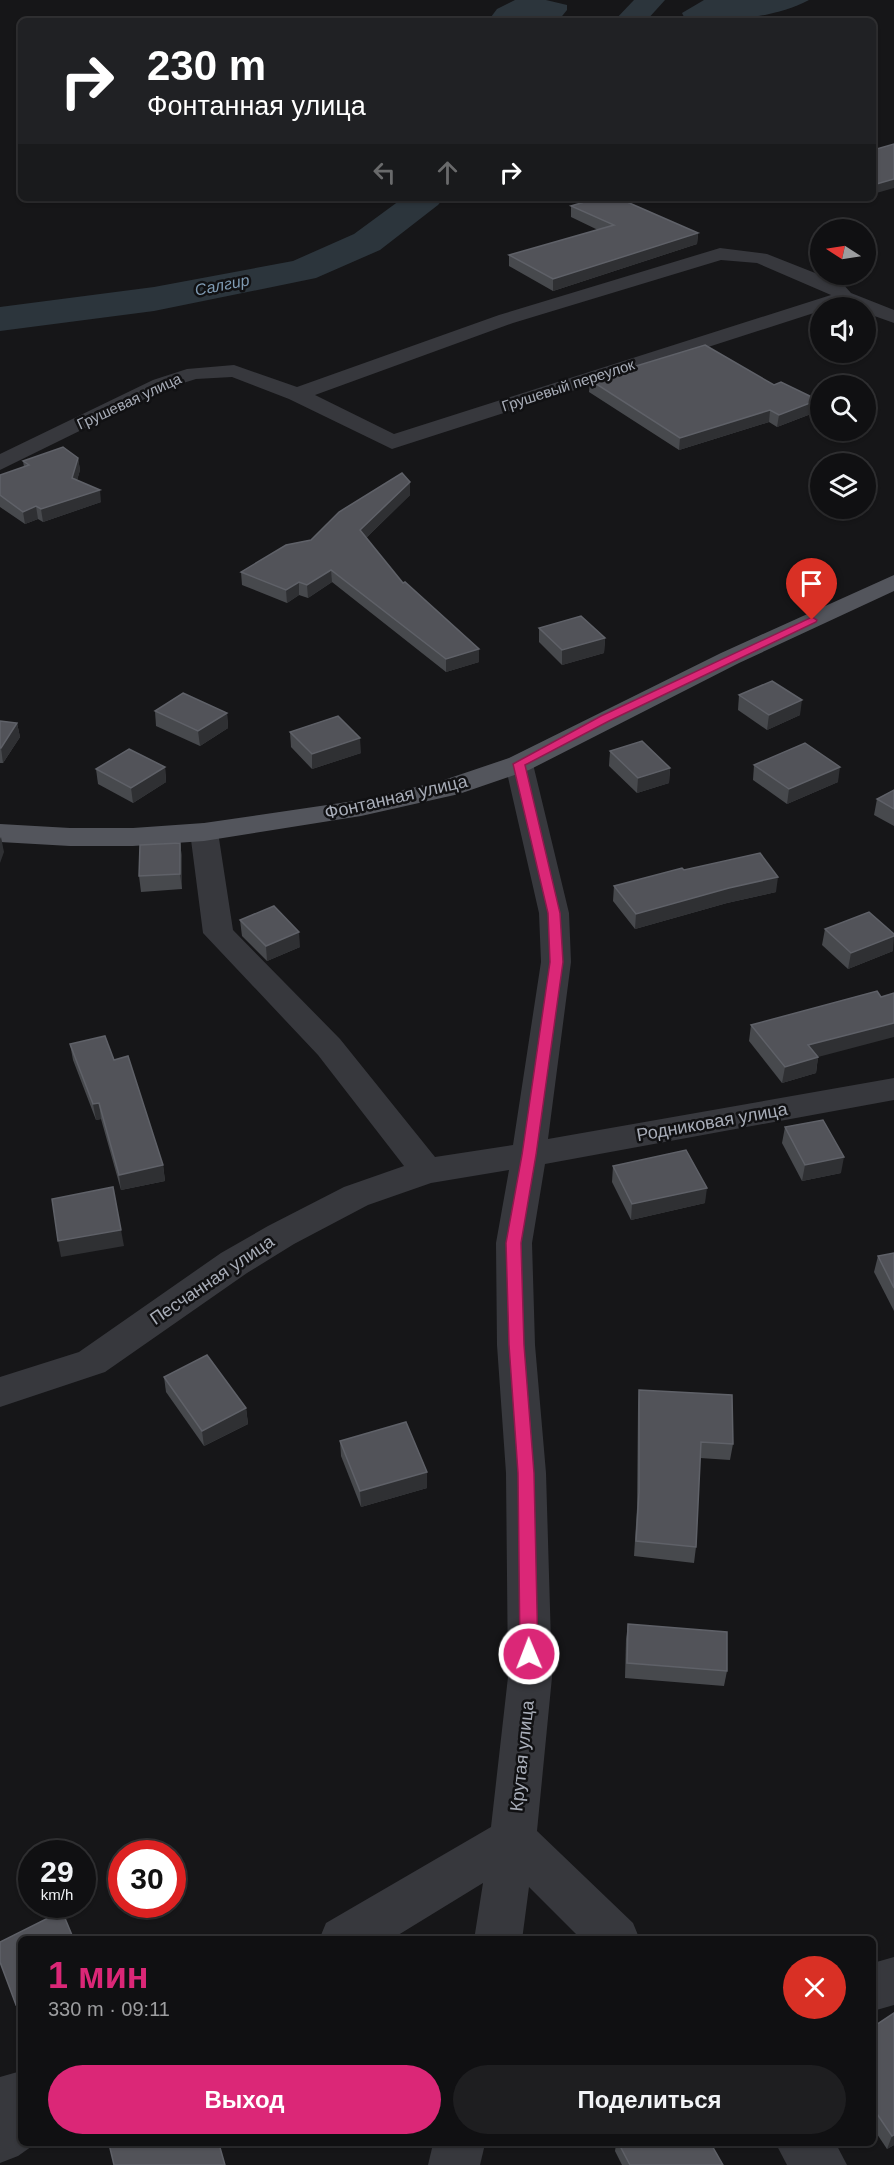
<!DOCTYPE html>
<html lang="ru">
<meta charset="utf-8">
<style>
body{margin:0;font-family:Helvetica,sans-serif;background:#1e1e20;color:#f1f3f6;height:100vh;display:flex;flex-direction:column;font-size:22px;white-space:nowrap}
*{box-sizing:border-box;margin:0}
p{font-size:20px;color:#9c9d9f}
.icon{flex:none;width:33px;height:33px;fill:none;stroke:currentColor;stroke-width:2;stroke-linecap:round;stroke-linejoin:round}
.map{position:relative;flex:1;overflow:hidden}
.sheet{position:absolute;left:18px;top:1936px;width:858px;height:210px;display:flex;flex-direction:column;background:#101012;border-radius:9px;box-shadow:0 2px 4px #0004,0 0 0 2px #303032}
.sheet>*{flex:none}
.hud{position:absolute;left:18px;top:18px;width:858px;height:183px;border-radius:9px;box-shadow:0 2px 4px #0004,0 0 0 2px #303032;background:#202124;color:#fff;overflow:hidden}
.needle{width:39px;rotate:282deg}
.buttons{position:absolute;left:810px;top:219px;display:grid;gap:12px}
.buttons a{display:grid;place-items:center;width:66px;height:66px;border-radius:50%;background:#101012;box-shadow:0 2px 4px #0004,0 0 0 2px #303032;font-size:30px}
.speed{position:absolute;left:18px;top:1840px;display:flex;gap:12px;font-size:30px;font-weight:700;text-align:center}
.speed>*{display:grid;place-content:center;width:78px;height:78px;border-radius:50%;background:#101012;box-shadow:0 2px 4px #0004,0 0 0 2px #303032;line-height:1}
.speed small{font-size:15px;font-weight:400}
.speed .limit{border:9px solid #d22;background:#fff;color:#111}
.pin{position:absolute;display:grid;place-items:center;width:51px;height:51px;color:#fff;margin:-62px -26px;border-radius:50% 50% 50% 0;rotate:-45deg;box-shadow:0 0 6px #0007}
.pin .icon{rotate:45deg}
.me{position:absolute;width:66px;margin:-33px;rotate:359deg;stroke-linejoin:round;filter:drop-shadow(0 0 4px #0008)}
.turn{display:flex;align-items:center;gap:21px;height:126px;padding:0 30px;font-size:27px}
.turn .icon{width:78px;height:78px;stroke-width:2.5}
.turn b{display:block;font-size:42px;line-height:51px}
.lanes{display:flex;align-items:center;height:57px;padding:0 30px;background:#0003;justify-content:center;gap:30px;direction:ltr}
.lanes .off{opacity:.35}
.round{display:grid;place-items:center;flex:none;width:63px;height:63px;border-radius:32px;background:#1e1e20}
.head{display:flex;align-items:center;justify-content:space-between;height:102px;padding:0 30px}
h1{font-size:36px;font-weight:700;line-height:45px;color:#db2777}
.action{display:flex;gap:12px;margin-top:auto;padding:12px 30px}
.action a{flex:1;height:69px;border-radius:36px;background:#db2777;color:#fff;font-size:24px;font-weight:700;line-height:69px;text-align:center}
.action a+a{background:#1e1e20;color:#f1f3f6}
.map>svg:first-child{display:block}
.water{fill:#2c353c}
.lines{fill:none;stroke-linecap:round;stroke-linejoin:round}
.river{fill:#2c353c;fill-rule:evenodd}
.minor{fill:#37383d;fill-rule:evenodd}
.major{fill:#53555c;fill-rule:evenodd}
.wall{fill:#47494d}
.shaded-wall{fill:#2f3033}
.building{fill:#525359;stroke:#5f6168;stroke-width:1.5}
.route{fill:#db2777;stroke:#8e194d;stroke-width:1.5}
.labels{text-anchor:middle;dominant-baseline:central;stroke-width:5;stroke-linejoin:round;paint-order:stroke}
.far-street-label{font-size:15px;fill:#a8adb8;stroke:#111113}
.far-water-label{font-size:16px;font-style:italic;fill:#7f9bb3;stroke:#111113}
.street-label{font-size:18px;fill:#a8adb8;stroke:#111113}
</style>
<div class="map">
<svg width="894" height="2165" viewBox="0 0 894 2165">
<rect width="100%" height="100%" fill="#161618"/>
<g class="water">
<path d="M515 0H546L567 5V10L558 21H488L497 9Z"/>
<path d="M704 0H809C772 19 727 21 686 21L682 13Z"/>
</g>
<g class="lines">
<g class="river">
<path d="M634 0H665L646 21H614Z"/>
<path d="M403 198H444L438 205 380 250 316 278 154 311 0 331V307L154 287 293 261 354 234Z"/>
</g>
<g class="minor">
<path d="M720 248 767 254 843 284 851 293 894 310V323L866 313V308C857 308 848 303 841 304 833 306 828 308 820 308V311L392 449 289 399 232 377 196 379 167 388 0 470V454L153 380 187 369 234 365 297 387 499 315ZM721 260 757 263 831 295 394 434 315 395 513 323Z"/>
<path d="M519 756 529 758 533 764 569 913 571 962 548 1139 894 1078V1100L545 1164 532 1243 535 1345 546 1473 552 1677 537 1831 633 1923 640 1940H582L529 1887 522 1940H474L483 1883 390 1940H319L326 1923 491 1827 508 1677 506 1473 497 1345 496 1243 509 1170 431 1183 368 1205 294 1244 247 1273 105 1372 0 1407V1377L79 1352 221 1253 268 1226 344 1187 404 1166 318 1055 203 933 190 832 194 826 204 823 214 826 218 832 233 930 340 1039 435 1157 513 1145 541 962 539 913 505 764 509 758Z"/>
<path d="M894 1957V2005L873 2011V1963Z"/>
<path d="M21 2071V2144H35L18 2156 0 2163V2077Z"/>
<path d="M433 2144H485L480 2165H428Z"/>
<path d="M776 2144H836L847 2165H787Z"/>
</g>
<path class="major" d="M894 575V591L739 663 529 770 459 794 361 816 204 841 133 846H70L0 842V824L70 828H133L204 823 361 800 441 781 509 758 721 653Z"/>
</g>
<g class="wall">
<path d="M843 198H861L850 201Z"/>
<path d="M571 206 698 233 697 244 553 291 509 266V255L598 230 571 217Z"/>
<path d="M590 380 816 412 777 427 769 422 679 450 589 392Z"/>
<path d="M78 458 80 470 77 480 101 502 43 522 38 519 25 524 0 507V475L24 467 23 461Z"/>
<path d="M410 482V495L366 538 403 583 479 662 446 672 332 582 308 598 299 595 287 603 242 585 241 572 311 540Z"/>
<path d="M539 628 605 638 604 653 562 665 539 642Z"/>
<path d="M739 695 800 715 767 730 738 710Z"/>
<path d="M155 711 227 713 228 728 200 746 156 726Z"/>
<path d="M0 721 17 723 20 737 3 763H0Z"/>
<path d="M290 732 361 753 312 769 291 747Z"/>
<path d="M610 751 670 768 669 783 637 793 609 766Z"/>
<path d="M754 765 838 782 787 804 753 780Z"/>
<path d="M165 767 166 782 133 803 98 784 96 769Z"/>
<path d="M894 790V826L874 815 877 799Z"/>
<path d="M180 843 182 858V889L141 892 139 876Z"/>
<path d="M684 870 776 892 727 903 635 929 613 901 614 886Z"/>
<path d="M240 920 300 947 267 961 242 936Z"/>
<path d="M825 929 893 951 848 969 822 945Z"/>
<path d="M751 1025 818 1057 816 1073 782 1083 749 1041Z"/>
<path d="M70 1044 114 1060 163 1165 165 1181 121 1190 101 1119 96 1120 73 1060Z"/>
<path d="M785 1127 841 1173 802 1181 782 1143Z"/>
<path d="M613 1166 705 1203 631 1220 612 1182Z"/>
<path d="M894 1253V1311L874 1272 878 1256Z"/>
<path d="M164 1377 246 1408 248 1424 204 1446 166 1392Z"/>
<path d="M639 1390 733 1444 730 1460 700 1458 696 1547 694 1563 634 1556 637 1508 638 1405Z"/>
<path d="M340 1441 427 1488 361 1507 341 1456Z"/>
<path d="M628 1624 727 1671 724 1686 625 1678 626 1639Z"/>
<path d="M873 2027 894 2145 887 2149 873 2128Z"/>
<path d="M616 2144H711L723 2165H622L615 2151Z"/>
</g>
<g class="shaded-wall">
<path d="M894 179V188L873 194V185Z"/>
<path d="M850 198H861L850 201Z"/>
<path d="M698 233 697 244 553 291V279Z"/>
<path d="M818 400 816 412 777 427 779 415Z"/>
<path d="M770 410 769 422 679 450 680 438Z"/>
<path d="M78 458 80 470 74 491 72 478Z"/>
<path d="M410 482V495L361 543 360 530Z"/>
<path d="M100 490 101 502 43 522 41 509Z"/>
<path d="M36 506 38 519 25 524 23 512Z"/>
<path d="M331 570 332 582 308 598 307 585Z"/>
<path d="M299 582V595L287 603 286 590Z"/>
<path d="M605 638 604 653 562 665V650Z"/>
<path d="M479 649V662L446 672V659Z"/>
<path d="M802 700 800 715 767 730 769 715Z"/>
<path d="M227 713 228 728 200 746 198 731Z"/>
<path d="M17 723 20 737 3 763 1 748Z"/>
<path d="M360 738 361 753 312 769V754Z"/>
<path d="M165 767 166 782 133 803 131 788Z"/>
<path d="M840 767 838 782 787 804 789 789Z"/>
<path d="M670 768 669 783 637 793 638 778Z"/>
<path d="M1 837 4 852 0 863V839Z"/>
<path d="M180 843 182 858V889L180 874Z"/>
<path d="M778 877 776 892 727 903 635 929 636 914 729 888Z"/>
<path d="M299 932 300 947 267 961 266 946Z"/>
<path d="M894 936 893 951 848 969 851 953Z"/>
<path d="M894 1023V1037L818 1057 816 1073 782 1083 785 1067 808 1045Z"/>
<path d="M99 1103 101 1119 96 1120 93 1104Z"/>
<path d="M844 1157 841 1173 802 1181 805 1165Z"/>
<path d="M163 1165 165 1181 121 1190 119 1175Z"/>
<path d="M707 1188 705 1203 631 1220 632 1204Z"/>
<path d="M121 1230 124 1246 61 1257 58 1241Z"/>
<path d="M246 1408 248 1424 204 1446 202 1431Z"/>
<path d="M427 1472V1488L361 1507 360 1491Z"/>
<path d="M21 2002V2018L16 2005Z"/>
<path d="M894 2135V2145L887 2149 892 2136Z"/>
</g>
<g class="building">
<path d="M894 144V179L873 185V150Z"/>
<path d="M598 198H618L698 233 553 279 509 255 614 225 571 206Z"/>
<path d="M705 345 774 385 781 382 818 400 779 415 770 410 680 438 590 380Z"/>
<path d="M63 447 78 458 72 478 100 490 41 509 36 506 23 512 0 495V475L29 465 23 461Z"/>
<path d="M402 473 410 482 360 530 403 583 405 582 479 649 446 659 331 570 307 585 299 582 286 590 241 572 286 545 311 540 339 512Z"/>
<path d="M581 616 605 638 562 650 539 628Z"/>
<path d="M772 681 802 700 769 715 739 695Z"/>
<path d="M183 693 227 713 198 731 155 711Z"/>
<path d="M338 716 360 738 312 754 290 732Z"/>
<path d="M0 721 17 723 1 748H0Z"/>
<path d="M642 741 670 768 638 778 610 751Z"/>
<path d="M805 743 840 767 789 789 754 765Z"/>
<path d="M129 749 165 767 131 788 96 769Z"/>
<path d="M894 790V809L877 799Z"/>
<path d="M180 843V874L139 876 140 845Z"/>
<path d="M760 853 778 877 729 888 636 914 614 886 682 868 684 870Z"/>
<path d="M274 906 299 932 266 946 240 920Z"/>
<path d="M869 912 894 934V936L851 953 825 929Z"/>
<path d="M877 991 881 997 894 993V1023L808 1045 818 1057 785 1067 751 1025Z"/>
<path d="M105 1036 114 1060 128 1056 163 1165 119 1175 99 1103 93 1104 70 1044Z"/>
<path d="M823 1120 844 1157 805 1165 785 1127Z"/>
<path d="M686 1150 707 1188 632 1204 613 1166Z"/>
<path d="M113 1187 121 1230 58 1241 52 1199Z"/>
<path d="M894 1253V1288L878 1256Z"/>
<path d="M207 1355 246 1408 202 1431 164 1377Z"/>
<path d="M639 1390 732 1395 733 1444 701 1442 696 1547 636 1541 639 1492Z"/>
<path d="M406 1422 427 1472 360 1491 340 1441Z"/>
<path d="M628 1624 727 1632V1671L627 1663Z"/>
<path d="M62 1911 74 1940H21V2002L16 2005 0 1962V1942Z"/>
<path d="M894 2013V2135L892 2136 873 2108V2027Z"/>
<path d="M109 2144H219L225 2165H114Z"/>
<path d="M619 2144H711L723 2165H630Z"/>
</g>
<path class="route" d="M812 617 817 620 816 622 609 721 525 765 560 913 563 962 536 1155 521 1243 524 1345 534 1473 538 1654 535 1660 529 1662 523 1660 520 1654 518 1473 509 1345 506 1243 522 1155 550 962 548 913 513 764 601 716Z"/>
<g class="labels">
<g class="far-street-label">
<text transform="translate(568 385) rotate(-18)">Грушевый переулок</text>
<text transform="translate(129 401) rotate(-25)">Грушевая улица</text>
</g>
<g class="far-water-label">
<text transform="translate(222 285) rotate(-11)">Салгир</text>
</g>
<g class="street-label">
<text transform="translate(396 797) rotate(-13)">Фонтанная улица</text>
<text transform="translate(712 1122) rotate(-10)">Родниковая улица</text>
<text transform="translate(212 1280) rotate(-34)">Песчанная улица</text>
<text transform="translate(522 1756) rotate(-84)">Крутая улица</text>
</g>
</g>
</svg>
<div class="buttons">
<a><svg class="needle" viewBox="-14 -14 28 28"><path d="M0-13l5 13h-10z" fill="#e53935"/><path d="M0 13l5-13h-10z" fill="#9c9d9f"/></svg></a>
<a><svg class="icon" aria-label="sound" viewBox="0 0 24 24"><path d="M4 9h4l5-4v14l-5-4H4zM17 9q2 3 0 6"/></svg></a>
<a><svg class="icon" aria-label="search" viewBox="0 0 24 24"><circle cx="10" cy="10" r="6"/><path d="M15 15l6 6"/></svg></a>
<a><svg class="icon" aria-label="layers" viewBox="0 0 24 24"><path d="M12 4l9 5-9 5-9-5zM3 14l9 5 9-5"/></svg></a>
</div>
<div class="speed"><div>29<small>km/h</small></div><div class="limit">30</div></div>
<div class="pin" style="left:812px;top:620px;background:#d93025"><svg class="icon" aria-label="arrive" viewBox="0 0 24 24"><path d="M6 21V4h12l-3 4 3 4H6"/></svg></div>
<svg class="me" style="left:529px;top:1654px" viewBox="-20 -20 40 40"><circle r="17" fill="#db2777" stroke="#fff" stroke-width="3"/><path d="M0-11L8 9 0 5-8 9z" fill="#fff"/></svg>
<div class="hud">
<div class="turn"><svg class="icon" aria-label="right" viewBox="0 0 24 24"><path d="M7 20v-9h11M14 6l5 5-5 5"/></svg><div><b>230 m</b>Фонтанная улица</div></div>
<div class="lanes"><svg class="icon off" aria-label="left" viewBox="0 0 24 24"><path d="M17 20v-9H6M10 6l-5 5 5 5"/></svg><svg class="icon off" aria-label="ahead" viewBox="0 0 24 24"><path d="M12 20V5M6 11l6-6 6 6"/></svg><svg class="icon" aria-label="right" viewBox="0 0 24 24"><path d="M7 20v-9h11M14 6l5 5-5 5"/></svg></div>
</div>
<section class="sheet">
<div class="head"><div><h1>1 мин</h1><p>330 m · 09:11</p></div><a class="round" style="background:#d93025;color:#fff"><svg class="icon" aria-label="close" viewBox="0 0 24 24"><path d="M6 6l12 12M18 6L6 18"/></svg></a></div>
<div class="action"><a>Выход</a><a>Поделиться</a></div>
</section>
</div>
